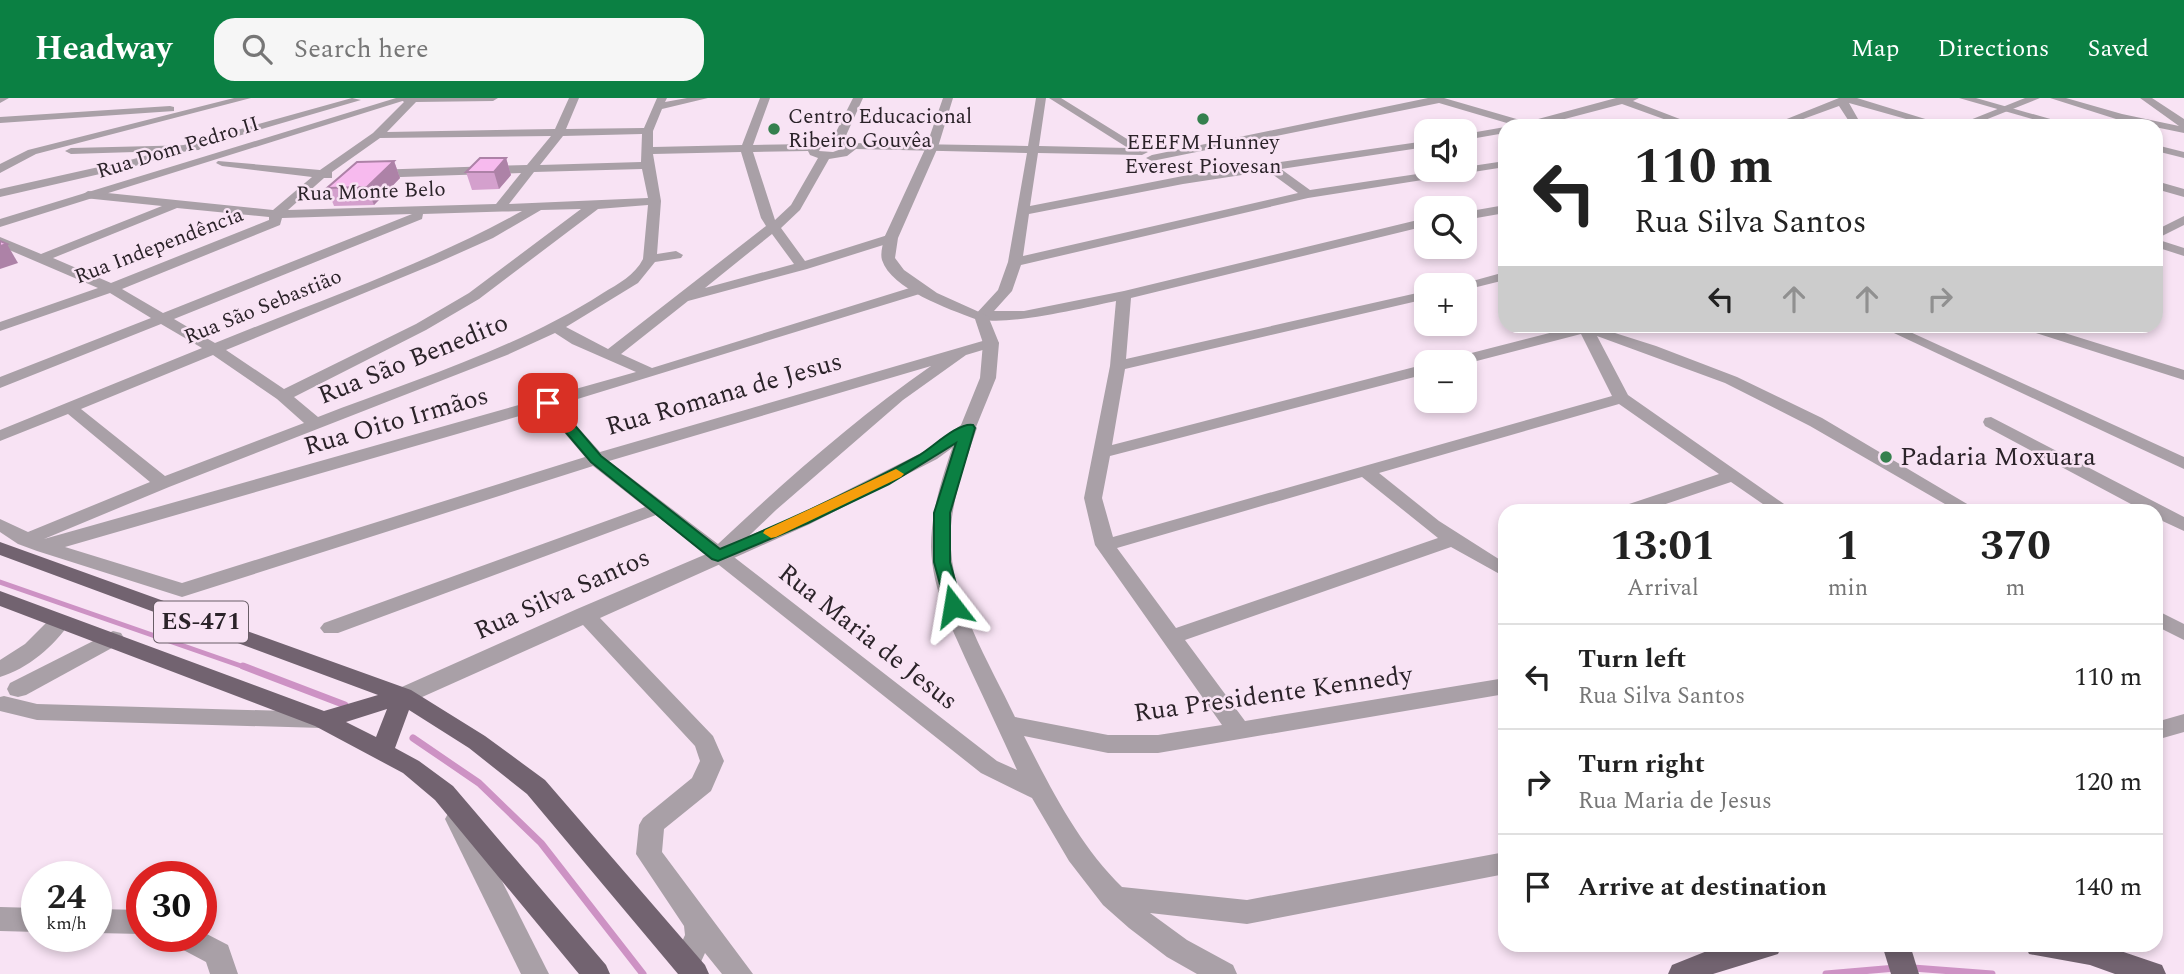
<!DOCTYPE html>
<meta charset="utf-8">
<style>
body{margin:0;font-family:Spectral,serif;background:#f6f6f6;color:#222;height:100vh;display:flex;flex-direction:column;font-size:26px;white-space:nowrap}
*{box-sizing:border-box;margin:0}
p{font-size:23px;color:#767676}
.icon{flex:none;width:38px;height:38px;fill:none;stroke:currentColor;stroke-width:2;stroke-linecap:round;stroke-linejoin:round}
.map{position:relative;flex:1;overflow:hidden}
.drawer{position:absolute;left:1498px;top:406px;width:665px;height:448px;display:flex;flex-direction:column;background:#fff;border-radius:21px;box-shadow:0 4px 10px #0003}
.drawer>*{flex:none}
.hud{position:absolute;left:1498px;top:21px;width:665px;height:214px;border-radius:21px;box-shadow:0 4px 10px #0003;background:#fff;color:#222;overflow:hidden}
.controls{position:absolute;left:1414px;top:21px;display:grid;gap:14px}
.controls a{display:grid;place-items:center;width:63px;height:63px;border-radius:14px;background:#fff;box-shadow:0 4px 10px #0003;font-size:35px}
.speed{position:absolute;left:21px;top:763px;display:flex;gap:14px;font-size:35px;font-weight:700;text-align:center}
.speed>*{display:grid;place-content:center;width:91px;height:91px;border-radius:50%;background:#fff;box-shadow:0 4px 10px #0003;line-height:1}
.speed small{font-size:18px;font-weight:400}
.speed .limit{border:10px solid #d22;background:#fff;color:#111}
.pin{position:absolute;display:grid;place-items:center;width:60px;height:60px;color:#fff;margin:-30px;border-radius:14px;box-shadow:0 4px 10px #0006}
.me{position:absolute;width:77px;margin:-38px;rotate:346deg;stroke-linejoin:round;filter:drop-shadow(0 0 5px #0008)}
.turn{display:flex;align-items:center;gap:24px;height:147px;padding:0 21px;font-size:32px}
.turn .icon{width:91px;height:91px;stroke-width:2.5}
.turn b{display:block;font-size:49px;line-height:60px}
.lanes{display:flex;align-items:center;height:66px;padding:0 21px;background:#0003;justify-content:center;gap:35px;direction:ltr}
.lanes .off{opacity:.35}
.eta{display:flex;justify-content:space-evenly;align-items:center;height:119px;text-align:center}
.eta b{font-size:42px;font-weight:700;line-height:49px}
ul{padding:0;list-style:none}
li{display:flex;align-items:center;gap:21px;height:105px;padding:0 21px;border-top:2px solid #e0e0e0}
li div{flex:1}
li b{display:block;font-size:26px}
li em{font-style:normal}
header{display:flex;align-items:center;gap:42px;box-sizing:border-box;height:98px;padding:0 35px;background:#0b8043;color:#fff}
header strong{font-size:33px}
nav{display:flex;gap:38px;margin-inline-start:auto;font-size:24px}
.search{width:490px;height:63px;background:#f6f6f6;display:flex;align-items:center;gap:18px;box-sizing:border-box;padding:0 24px;border-radius:21px;color:#767676;font-size:26px}
.map>svg:first-child{display:block}
.lines{fill:none;stroke-linecap:round;stroke-linejoin:round}
.stream-far1{stroke:#cd92c4;stroke-width:5}
.stream{stroke:#cd92c4;stroke-width:7}
.minor{fill:#a9a0a7;fill-rule:evenodd}
.tertiary{fill:#a9a0a7;fill-rule:evenodd}
.primary{fill:#726370;fill-rule:evenodd}
.wall{fill:#d4a0cd}
.shaded-wall{fill:#ad82a7}
.building{fill:#f7baee;stroke:#ad82a7;stroke-width:2}
.route{fill:#0b8043;stroke:#07532c;stroke-width:2}
.slow{fill:#f59e0b}
.poi-dot{fill:#35804e;stroke:#f8e3f4;stroke-width:2.5}
.labels{text-anchor:middle;dominant-baseline:central;stroke-width:5;stroke-linejoin:round;paint-order:stroke}
.far-poi-label{font-size:21px;fill:#2b2329;stroke:#f8e3f4;text-anchor:start}
.far-street-label{font-size:21px;fill:#2b2329;stroke:#f8e3f4}
.shield{fill:#f8e3f4;stroke:#685d66;stroke-width:2}
.shield-label{font-size:24px;font-weight:bold;fill:#2b2329}
.street-label{font-size:26px;fill:#2b2329;stroke:#f8e3f4}
.poi-label{font-size:26px;fill:#2b2329;stroke:#f8e3f4;text-anchor:start}
</style>
<header>
<strong>Headway</strong>
<div class="search"><svg class="icon" aria-label="search" viewBox="0 0 24 24"><circle cx="10" cy="10" r="6"/><path d="M15 15l6 6"/></svg>Search here</div>
<nav><a>Map</a><a>Directions</a><a>Saved</a></nav>
</header>
<div class="map">
<svg width="2184" height="876" viewBox="0 0 2184 876">
<rect width="100%" height="100%" fill="#f8e3f4"/>
<g class="lines">
<path class="stream-far1" d="M0 484 247 570"/>
<g class="stream">
<path d="M243 568 345 607"/>
<path d="M413 640 479 685 541 745 643 876"/>
<path d="M1913 870 1992 876"/>
<path d="M1826 876 1896 870"/>
</g>
<g class="minor">
<path d="M0 0H9L0 5Z"/>
<path d="M234 0H251L36 56 0 75V66L28 52Z"/>
<path d="M399 0H498L493 3 416 4 387 34 555 31 569 0H579L566 31 644 30 657 0H667L665 4 687 0H708L662 11 653 33V49L742 47 760 0H770L753 47 811 46 833 40 853 0H863L844 42 851 45 1028 48 1036 0H1046L1039 48 1128 50 1049 0H1061L1148 54 1142 57 1038 55 1030 108 1183 78 1426 43V49L1281 71 1310 92 1444 72H1465V69L1505 63V69L1308 100 1021 167 1012 193 994 213H1024L1124 193 1426 120V128L1131 200 1126 261 1426 193V201L1125 271 1112 347 1426 266V276L1110 358 1102 400 1113 439 1612 298 1581 236 1465 266 1446 264 1448 261 1577 228H1593L1656 248 1737 279 1822 320 1979 413H1957L1810 328 1725 285 1597 238 1628 297 1794 413H1773L1731 384 1645 413H1618L1620 409 1719 376 1619 306 1379 375 1439 423 1505 465V479L1451 449 1185 542 1245 623 1505 580V596L1158 655H1108L1024 638C1051 691 1079 747 1122 789L1247 802 1505 754V776L1247 826 1150 815 1187 842 1233 867 1237 876H1197L1167 859 1129 830 1103 807 1069 763 1032 700 981 675 656 417 338 535H324L320 530 324 525 645 409 593 368 182 499 37 453 18 446 0 434V421L28 434 150 384 68 316 0 343V332L202 250 161 226 0 290V279L151 220 110 195 0 233V224L98 190 0 148V139L41 156 162 108 84 100 82 97 88 93 273 112 312 79 222 68 216 65 218 63 320 72 373 35 404 4ZM642 36 641 64 540 67 563 38ZM551 38 527 67 372 72 366 76 372 80 521 75 496 106 288 112 324 80H332V74L380 40ZM832 47 844 50 833 54 819 53 821 49ZM856 51 1027 55 1008 164 998 192 974 218C990 233 1091 208 1116 203L1110 268 1084 400 1095 447 1222 627 1158 637H1108L1015 619C987 560 946 497 951 428 954 395 966 362 977 330L974 326H962L959 330C946 368 931 408 931 449 932 494 954 534 972 575 987 607 1002 639 1017 672L997 663 730 456 776 412 903 302 966 257 996 248 999 245 996 242H986L600 354 558 307 926 194V188H916L652 270 621 256 688 203 807 171 896 143V137L891 136 805 163 781 130 800 112 829 61 847 58ZM808 53 810 57 818 60 791 107 775 122 753 54ZM741 54 761 120 766 128 608 251 566 229 638 185 655 164 681 160 683 157 676 153 657 156 661 103 653 56ZM642 71 648 100 509 106 534 74ZM1268 73 1298 95 1023 158 1029 116 1183 86ZM648 107 643 161C635 177 618 186 603 195 516 251 414 282 318 319L294 299 426 232 479 201 598 111ZM177 110 269 119V122L111 185 53 160ZM581 111 469 195 416 226 284 291 226 252 437 165 493 140 541 112ZM522 113C425 167 318 203 215 245L174 221 422 121 423 116ZM412 116 163 215 122 191 280 127 282 120ZM772 136 794 166 705 190ZM555 235 572 246 636 274 44 441 169 389 507 257ZM213 257 277 301 304 325 165 378 81 311ZM931 268C855 321 785 383 718 446L609 363ZM544 311 585 359 182 485 65 449ZM1362 379 1438 440 1176 530 1117 450Z"/>
<path d="M1428 0H1444L1527 24 1616 0H1639L1633 3 1698 28H1683L1622 6 1538 28H1517L1439 5 1152 63 1146 60 1152 57Z"/>
<path d="M1839 0H1857L1948 28H1931L1849 5 1862 28H1852L1839 8 1784 28H1769Z"/>
<path d="M2025 0H2040L1970 28H1955Z"/>
<path d="M2050 0H2066L2122 16 2179 28 2140 0H2152L2184 21V35L2116 21Z"/>
<path d="M170 8 174 9V13L0 25V19Z"/>
<path d="M1505 29V35L1465 42V36Z"/>
<path d="M195 47 201 50 199 52 71 56 65 53 71 50Z"/>
<path d="M2156 83 2184 91V99L2156 91Z"/>
<path d="M1505 107V115L1465 122V114Z"/>
<path d="M2184 118V127L2156 141V132Z"/>
<path d="M2156 141 2184 150V158L2156 149Z"/>
<path d="M1505 174V182L1465 192V187H1458Z"/>
<path d="M1879 228H1897L2184 359V371Z"/>
<path d="M2021 228H2042L2184 272V282L2023 231Z"/>
<path d="M1991 319 2184 419V433L2156 420V413H2144L1985 328 1983 324 1985 320Z"/>
<path d="M2156 512 2184 526V542L2156 528Z"/>
<path d="M59 517 66 519 70 524C55 548 27 571 0 579V562L25 546 52 519Z"/>
<path d="M113 533 121 535 124 540 121 545 26 597 18 599 10 597 7 591 10 585Z"/>
<path d="M4 598 37 606 322 614 330 616 334 622 330 628 322 630 37 622 0 613V599Z"/>
<path d="M0 809 37 810V834L0 833Z"/>
<path d="M96 811 142 812V836L96 835Z"/>
<path d="M201 833 228 847 238 876H210L206 864 174 847 170 838H201Z"/>
</g>
<g class="tertiary">
<path d="M352 0 361 2 139 67 0 99V91L130 62Z"/>
<path d="M396 0H412L0 129V121Z"/>
<path d="M943 0H953L938 49 898 140 895 160 904 172 937 195 988 218 999 245 996 280 974 334 937 361 810 426 600 520 713 638 724 663 711 693 664 731 662 754 753 876H722L705 855 696 875 679 876 672 866 685 837 684 828 636 756 639 727 643 720 692 680 700 663 695 648 583 527 411 604 403 606 395 604 392 598 395 592 577 511 796 418 925 353 961 327 980 280 983 245 975 221C949 211 891 191 882 162 880 155 883 147 884 140L926 49Z"/>
<path d="M1959 0H1976L2075 28H2057Z"/>
<path d="M2156 47 2184 54V60L2156 53Z"/>
<path d="M2184 616V634L2156 642V624Z"/>
<path d="M458 711 467 714 549 876H521L445 721 449 714Z"/>
</g>
<g class="primary">
<path d="M0 444 411 592 485 638 545 682 705 867 709 876H678L527 696 469 650 409 612 395 650 419 663 453 688 606 867 610 876H579L435 702 403 675 315 628 0 508V493L324 613 378 597 0 457ZM387 611 376 639 346 624Z"/>
<path d="M1722 847H1782L1778 856 1713 876H1668L1672 867Z"/>
<path d="M1882 847H1910L1919 876H1891Z"/>
<path d="M2025 847H2103L2162 867 2166 876H2115L2090 867 2029 856Z"/>
</g>
</g>
<g class="wall">
<path d="M506 60 511 77 499 91 472 92 466 74Z"/>
<path d="M394 63 400 80 374 107 334 108 327 90Z"/>
</g>
<g class="shaded-wall">
<path d="M506 60 511 77 499 91 494 74Z"/>
<path d="M394 63 400 80 374 107 367 89Z"/>
<path d="M7 146 18 165 0 171V148Z"/>
</g>
<g class="building">
<path d="M480 60H506L494 74H466Z"/>
<path d="M394 63 367 89 327 90 357 64Z"/>
<path d="M0 143 7 146 0 148Z"/>
</g>
<path class="route" d="M548 301 553 302 601 358 720 451C787 423 854 393 918 358 932 350 958 324 973 327L975 330 950 415V464L962 508 959 512H947L934 464V415L956 345 889 386 808 425 718 463 712 461 591 364 541 305Z"/>
<path class="slow" d="M896 371 904 376 901 379 776 439 771 440 763 435 765 432Z"/>
<g class="poi-dot">
<circle cx="1203" cy="21" r="7"/>
<circle cx="774" cy="31" r="7"/>
<circle cx="1886" cy="359" r="7"/>
</g>
<g class="labels">
<g class="far-poi-label">
<text x="788" y="19">Centro Educacional<tspan x="788" dy="24">Ribeiro Gouvêa</tspan></text>
<text x="1203" y="45" text-anchor="middle">EEEFM Hunney<tspan x="1203" dy="24">Everest Piovesan</tspan></text>
</g>
<g class="far-street-label">
<text transform="translate(178 50) rotate(-17)">Rua Dom Pedro II</text>
<text transform="translate(371 94) rotate(-2)">Rua Monte Belo</text>
<text transform="translate(159 148) rotate(-21)">Rua Independência</text>
<text transform="translate(263 209) rotate(-22)">Rua São Sebastião</text>
</g>
<rect class="shield" x="154" y="503.5" width="94" height="41" rx="5"/>
<g class="shield-label">
<text x="201" y="524">ES-471</text>
</g>
<g class="street-label">
<text transform="translate(413 261) rotate(-22)">Rua São Benedito</text>
<text transform="translate(724 296) rotate(-16)">Rua Romana de Jesus</text>
<text transform="translate(396 323) rotate(-16)">Rua Oito Irmãos</text>
<text transform="translate(562 496) rotate(-24)">Rua Silva Santos</text>
<text transform="translate(868 539) rotate(38)">Rua Maria de Jesus</text>
<text transform="translate(1273 596) rotate(-8)">Rua Presidente Kennedy</text>
</g>
<g class="poi-label">
<text x="1900" y="359">Padaria Moxuara</text>
</g>
</g>
</svg>
<div class="controls">
<a><svg class="icon" aria-label="sound" viewBox="0 0 24 24"><path d="M4 9h4l5-4v14l-5-4H4zM17 9q2 3 0 6"/></svg></a>
<a><svg class="icon" aria-label="search" viewBox="0 0 24 24"><circle cx="10" cy="10" r="6"/><path d="M15 15l6 6"/></svg></a>
<a>+</a>
<a>−</a>
</div>
<div class="speed"><div>24<small>km/h</small></div><div class="limit">30</div></div>
<div class="pin" style="left:548px;top:305px;background:#d93025"><svg class="icon" aria-label="arrive" viewBox="0 0 24 24"><path d="M6 21V4h12l-3 4 3 4H6"/></svg></div>
<svg class="me" style="left:953px;top:508px" viewBox="-20 -20 40 40"><path d="M0-17L14 15 0 8-14 15z" fill="#0b8043" stroke="#fff" stroke-width="4"/></svg>
<div class="hud">
<div class="turn"><svg class="icon" aria-label="left" viewBox="0 0 24 24"><path d="M17 20v-9H6M10 6l-5 5 5 5"/></svg><div><b>110 m</b>Rua Silva Santos</div></div>
<div class="lanes"><svg class="icon" aria-label="left" viewBox="0 0 24 24"><path d="M17 20v-9H6M10 6l-5 5 5 5"/></svg><svg class="icon off" aria-label="ahead" viewBox="0 0 24 24"><path d="M12 20V5M6 11l6-6 6 6"/></svg><svg class="icon off" aria-label="ahead" viewBox="0 0 24 24"><path d="M12 20V5M6 11l6-6 6 6"/></svg><svg class="icon off" aria-label="right" viewBox="0 0 24 24"><path d="M7 20v-9h11M14 6l5 5-5 5"/></svg></div>
</div>
<section class="drawer">
<div class="eta">
<div><b>13:01</b><p>Arrival</p></div>
<div><b>1</b><p>min</p></div>
<div><b>370</b><p>m</p></div>
</div>
<ul>
<li><svg class="icon" aria-label="left" viewBox="0 0 24 24"><path d="M17 20v-9H6M10 6l-5 5 5 5"/></svg><div><b>Turn left</b><p>Rua Silva Santos</p></div><em>110 m</em></li>
<li><svg class="icon" aria-label="right" viewBox="0 0 24 24"><path d="M7 20v-9h11M14 6l5 5-5 5"/></svg><div><b>Turn right</b><p>Rua Maria de Jesus</p></div><em>120 m</em></li>
<li><svg class="icon" aria-label="arrive" viewBox="0 0 24 24"><path d="M6 21V4h12l-3 4 3 4H6"/></svg><div><b>Arrive at destination</b></div><em>140 m</em></li>
</ul>
</section>
</div>
